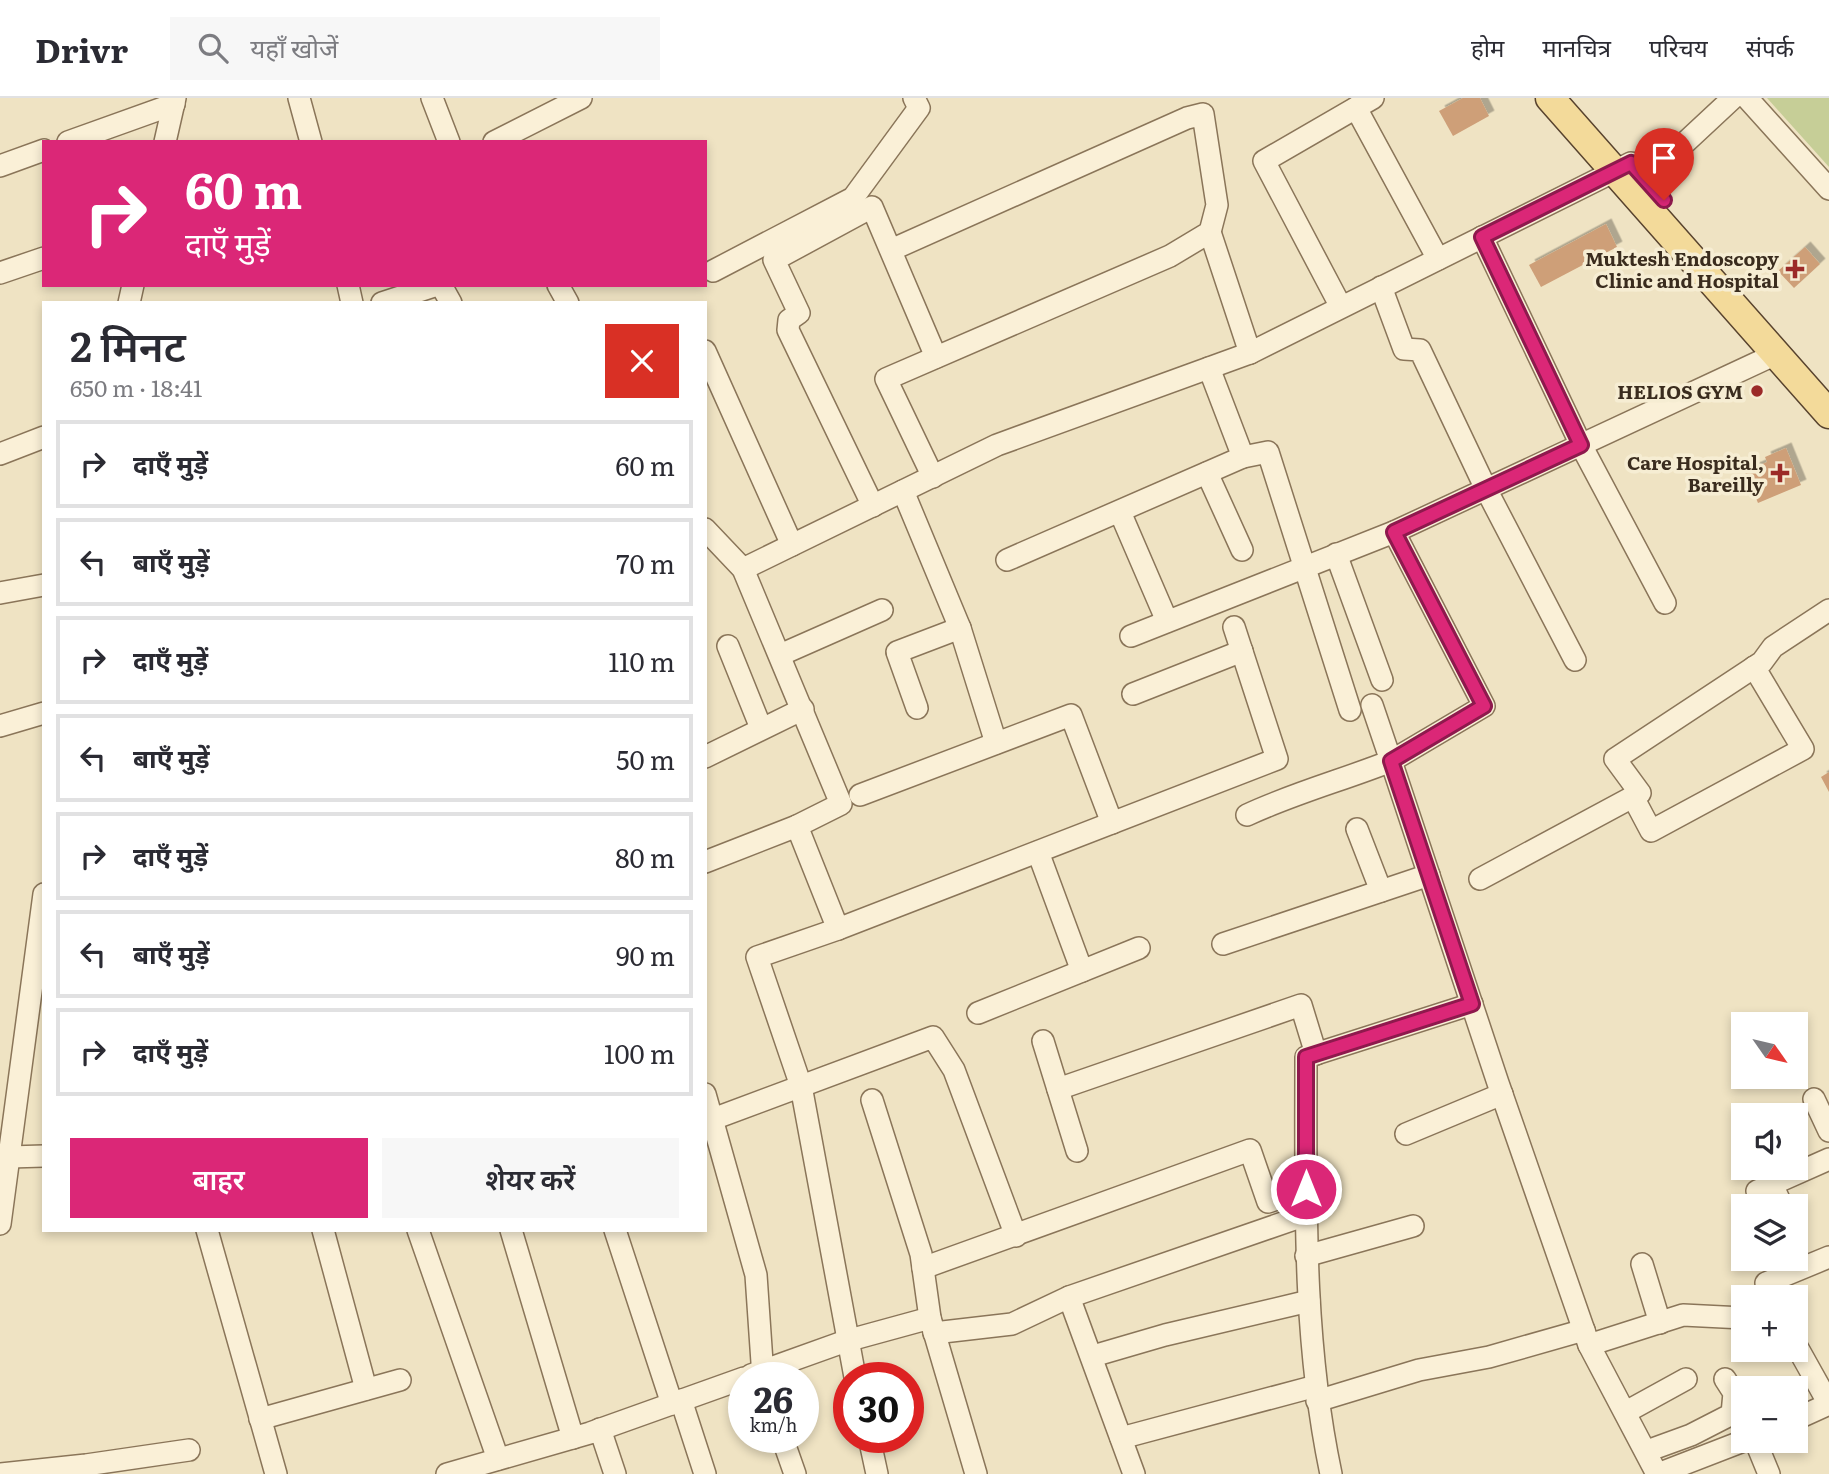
<!DOCTYPE html>
<html lang="hi">
<meta charset="utf-8">
<style>
body{margin:0;font-family:Literata,"Noto Sans Devanagari",serif;background:#f7f7f7;color:#2b2b33;height:100vh;display:flex;flex-direction:column;font-size:26px;white-space:nowrap}
*{box-sizing:border-box;margin:0}
p{font-size:23px;color:#7c7c81}
.icon{flex:none;width:38px;height:38px;fill:none;stroke:currentColor;stroke-width:2;stroke-linecap:round;stroke-linejoin:round}
.map{position:relative;flex:1;overflow:hidden}
.details{position:absolute;left:42px;top:203px;width:665px;height:931px;display:flex;flex-direction:column;background:#fff;border-radius:0px;box-shadow:0 4px 10px #0003}
.details>*{flex:none}
.guide{position:absolute;left:42px;top:42px;width:665px;height:147px;border-radius:0px;box-shadow:0 4px 10px #0003;background:#db2777;color:#fff;overflow:hidden}
.needle{width:46px;rotate:124deg}
.tools{position:absolute;left:1731px;top:914px;display:grid;gap:14px}
.tools a{display:grid;place-items:center;width:77px;height:77px;border-radius:0px;background:#fff;box-shadow:0 4px 10px #0003;font-size:35px}
.speed{position:absolute;left:728px;top:1264px;display:flex;gap:14px;font-size:35px;font-weight:700;text-align:center}
.speed>*{display:grid;place-content:center;width:91px;height:91px;border-radius:50%;background:#fff;box-shadow:0 4px 10px #0003;line-height:1}
.speed small{font-size:18px;font-weight:400}
.speed .limit{border:10px solid #d22;background:#fff;color:#111}
.pin{position:absolute;display:grid;place-items:center;width:60px;height:60px;color:#fff;margin:-72px -30px;border-radius:50% 50% 50% 0;rotate:-45deg;box-shadow:0 0 7px #0007}
.pin .icon{rotate:45deg}
.me{position:absolute;width:77px;margin:-38px;rotate:0deg;stroke-linejoin:round;filter:drop-shadow(0 0 5px #0008)}
.turn{display:flex;align-items:center;gap:24px;height:147px;padding:0 28px;font-size:32px}
.turn .icon{width:91px;height:91px;stroke-width:2.5}
.turn b{display:block;font-size:49px;line-height:60px}
.round{display:grid;place-items:center;flex:none;width:74px;height:74px;border-radius:0px;background:#f7f7f7}
.overview{display:flex;align-items:center;justify-content:space-between;height:119px;padding:0 28px}
h1{font-size:42px;font-weight:600;line-height:52px}
.cta{display:flex;gap:14px;margin-top:auto;padding:14px 28px}
.cta a{flex:1;height:80px;border-radius:0px;background:#db2777;color:#fff;font-size:28px;font-weight:600;line-height:80px;text-align:center}
.cta a+a{background:#f7f7f7;color:#2b2b33}
ul{padding:0;list-style:none}
li{display:flex;align-items:center;gap:21px;height:88px;margin:0 14px 10px;padding:0 14px;border:4px solid #e1e1e2;border-radius:0px}
li div{flex:1}
li b{display:block;font-size:26px}
li em{font-style:normal}
header{display:flex;align-items:center;gap:42px;box-sizing:border-box;height:98px;padding:0 35px;background:#fff;border-bottom:2px solid #e1e1e2}
header strong{font-size:33px}
nav{display:flex;gap:38px;margin-inline-start:auto;font-size:24px}
.search{width:490px;height:63px;background:#f7f7f7;display:flex;align-items:center;gap:18px;box-sizing:border-box;padding:0 24px;border-radius:0px;color:#7c7c81;font-size:26px}
.map>svg:first-child{display:block}
.green{fill:#c6ce97}
.building{fill:#ce9f78;filter:url(#shadow)}
.lines{fill:none;stroke-linecap:round;stroke-linejoin:round}
.minor-casing{stroke:#8a7559;stroke-width:24}
.major-casing{stroke:#58432e;stroke-width:31}
.minor{stroke:#faf0d7;stroke-width:21}
.major{stroke:#f3da9a;stroke-width:28}
.route-casing{stroke:#8e194d;stroke-width:18}
.route{stroke:#db2777;stroke-width:12}
.poi-dot{fill:#9b2a28;stroke:#f6edd3;stroke-width:2.5}
.labels{text-anchor:middle;dominant-baseline:central;stroke-width:7;stroke-linejoin:round;paint-order:stroke}
.poi-label{font-size:19px;font-weight:bold;fill:#3a2c1e;stroke:#f6edd3;text-anchor:end}
</style>
<header>
<strong>Drivr</strong>
<div class="search"><svg class="icon" aria-label="search" viewBox="0 0 24 24"><circle cx="10" cy="10" r="6"/><path d="M15 15l6 6"/></svg>यहाँ खोजें</div>
<nav><a>होम</a><a>मानचित्र</a><a>परिचय</a><a>संपर्क</a></nav>
</header>
<div class="map">
<svg width="1829" height="1376" viewBox="0 0 1829 1376">
<defs>
<filter id="shadow"><feDropShadow dx="5.5" dy="-5.5" stdDeviation="0" flood-color="#0004"/></filter>
</defs>
<rect width="100%" height="100%" fill="#efe3c3"/>
<path class="green" d="M1767 0H1829V69Z"/>
<g class="building">
<path d="M1463 0H1480L1489 18 1453 38 1439 13Z"/>
<path d="M1606 126 1617 149 1541 189 1529 167Z"/>
<path d="M1805 149 1820 166 1794 190 1778 173Z"/>
<path d="M1786 350 1801 387 1758 405 1745 374 1767 364 1765 359Z"/>
<path d="M1829 674V694L1821 679Z"/>
</g>
<g class="lines">
<g class="minor-casing">
<g id="minor">
<path d="M299 0 311 44"/>
<path d="M432 0 449 44"/>
<path d="M1747 0 1829 91"/>
<path d="M1356 10 1438 161"/>
<path d="M68 44 174 6"/>
<path d="M165 44 175 0"/>
<path d="M494 44 581 0"/>
<path d="M0 68 44 52"/>
<path d="M1629 90 1646 81 1733 0"/>
<path d="M1210 134 1250 255"/>
<path d="M1482 139 1581 347 1665 505"/>
<path d="M891 152 1187 20 1203 16 1217 107 1210 134 1170 158 886 281 933 379"/>
<path d="M713 173 853 100 919 10 914 0"/>
<path d="M0 175 44 160"/>
<path d="M348 187 352 205"/>
<path d="M441 187 451 205"/>
<path d="M558 187 568 205"/>
<path d="M1381 189 1404 251 1420 252 1486 391 1575 562"/>
<path d="M129 205 133 187"/>
<path d="M382 205 437 187"/>
<path d="M1341 209 1264 63 1373 0"/>
<path d="M705 253 792 447"/>
<path d="M0 356 44 339"/>
<path d="M1243 359 1268 354 1350 612"/>
<path d="M1207 375 1242 452"/>
<path d="M903 393 960 530 996 645"/>
<path d="M873 408 788 232 789 222 799 215 774 162 872 109 936 259"/>
<path d="M1120 414 1167 523"/>
<path d="M705 431 743 471 841 706 797 728 838 831"/>
<path d="M1394 434 1484 608 1391 663 1498 985 1589 1247 1657 1376"/>
<path d="M1336 456 1382 582"/>
<path d="M1007 462 1243 359 1209 270"/>
<path d="M743 471 997 347 1250 255 1631 65"/>
<path d="M0 495 44 487"/>
<path d="M1131 538 1394 434 1776 256"/>
<path d="M728 548 761 630"/>
<path d="M780 557 882 512"/>
<path d="M1133 596 1242 553"/>
<path d="M917 610 897 554 960 530"/>
<path d="M0 628 44 615"/>
<path d="M705 659 803 611"/>
<path d="M860 697 1071 617 1112 725"/>
<path d="M1633 699 1651 733 1803 651 1754 569"/>
<path d="M1247 717C1294 695 1343 682 1391 663L1372 607"/>
<path d="M1357 731 1381 793"/>
<path d="M1038 754 1082 873"/>
<path d="M705 764 797 728"/>
<path d="M1480 781 1640 695 1615 661 1762 564 1773 549 1829 512"/>
<path d="M1223 846 1429 777"/>
<path d="M978 915 1139 850"/>
<path d="M1043 943 1077 1053"/>
<path d="M1058 991 1301 907 1316 956"/>
<path d="M705 996 756 1177 763 1279"/>
<path d="M1814 1001 1829 1033"/>
<path d="M872 1002 921 1156 930 1220 976 1376"/>
<path d="M705 1024 933 939 954 972 1016 1138"/>
<path d="M1406 1036 1502 996"/>
<path d="M9 1059 44 1058"/>
<path d="M1764 1069 1782 1108"/>
<path d="M1757 1093 1829 1061"/>
<path d="M0 1126 44 796"/>
<path d="M207 1132 276 1376"/>
<path d="M323 1132 366 1291"/>
<path d="M418 1132 498 1361"/>
<path d="M511 1132 573 1340"/>
<path d="M615 1132 672 1306"/>
<path d="M1306 1158 1413 1128"/>
<path d="M1642 1166 1660 1225"/>
<path d="M923 1170 1250 1052 1268 1104 1306 1091"/>
<path d="M1766 1185 1829 1159"/>
<path d="M1069 1199 1134 1376"/>
<path d="M934 1235 1012 1226 1069 1199 1306 1117"/>
<path d="M1589 1247 1683 1217 1743 1220"/>
<path d="M1796 1247 1829 1306"/>
<path d="M1093 1258 1165 1237 1309 1203"/>
<path d="M751 1277 846 1243 930 1220"/>
<path d="M855 1279 801 988 757 859 838 831 1277 661 1234 529"/>
<path d="M681 1302 705 1376"/>
<path d="M1317 1303 1419 1272 1489 1259 1584 1232"/>
<path d="M1626 1314 1686 1281"/>
<path d="M260 1321 400 1282"/>
<path d="M1796 1321 1829 1306"/>
<path d="M600 1331 615 1376"/>
<path d="M782 1339 795 1376"/>
<path d="M869 1339 877 1376"/>
<path d="M1121 1340 1316 1288"/>
<path d="M1755 1342 1769 1376"/>
<path d="M1647 1353 1691 1337 1732 1316 1734 1295 1725 1281"/>
<path d="M0 1376 86 1367 189 1352"/>
<path d="M447 1376 590 1335 744 1280"/>
<path d="M1331 1376C1302 1239 1306 1099 1306 959L1472 906"/>
<path d="M1658 1376 1746 1342"/>
</g>
</g>
<g class="major-casing">
<path id="major" d="M1550 0 1829 316"/>
</g>
<use href="#minor" class="minor"/>
<use href="#major" class="major"/>
</g>
<g class="lines">
<g class="route-casing">
<path id="route" d="M1306 1091V959L1472 906 1391 663 1484 608 1394 434 1581 347 1482 139 1631 65 1664 102"/>
</g>
<use href="#route" class="route"/>
</g>
<g class="poi-dot">
<path d="M1791.5 160.5h7v7h7v7h-7v7h-7v-7h-7v-7h7z"/>
<circle cx="1757" cy="293" r="7"/>
<path d="M1776.5 364.5h7v7h7v7h-7v7h-7v-7h-7v-7h7z"/>
</g>
<g class="labels">
<g class="poi-label">
<text x="1779" y="160">Muktesh Endoscopy<tspan x="1779" dy="22">Clinic and Hospital</tspan></text>
<text x="1743" y="293">HELIOS GYM</text>
<text x="1764" y="364">Care Hospital,<tspan x="1764" dy="22">Bareilly</tspan></text>
</g>
</g>
</svg>
<div class="tools">
<a><svg class="needle" viewBox="-14 -14 28 28"><path d="M0-13l5 13h-10z" fill="#e53935"/><path d="M0 13l5-13h-10z" fill="#7c7c81"/></svg></a>
<a><svg class="icon" aria-label="sound" viewBox="0 0 24 24"><path d="M4 9h4l5-4v14l-5-4H4zM17 9q2 3 0 6"/></svg></a>
<a><svg class="icon" aria-label="layers" viewBox="0 0 24 24"><path d="M12 4l9 5-9 5-9-5zM3 14l9 5 9-5"/></svg></a>
<a>+</a>
<a>−</a>
</div>
<div class="speed"><div>26<small>km/h</small></div><div class="limit">30</div></div>
<div class="pin" style="left:1664px;top:102px;background:#d93025"><svg class="icon" aria-label="arrive" viewBox="0 0 24 24"><path d="M6 21V4h12l-3 4 3 4H6"/></svg></div>
<svg class="me" style="left:1306px;top:1091px" viewBox="-20 -20 40 40"><circle r="17" fill="#db2777" stroke="#fff" stroke-width="3"/><path d="M0-11L8 9 0 5-8 9z" fill="#fff"/></svg>
<div class="guide">
<div class="turn"><svg class="icon" aria-label="right" viewBox="0 0 24 24"><path d="M7 20v-9h11M14 6l5 5-5 5"/></svg><div><b>60 m</b>दाएँ मुड़ें</div></div>
</div>
<section class="details">
<div class="overview"><div><h1>2 मिनट</h1><p>650 m · 18:41</p></div><a class="round" style="background:#d93025;color:#fff"><svg class="icon" aria-label="close" viewBox="0 0 24 24"><path d="M6 6l12 12M18 6L6 18"/></svg></a></div>
<ul>
<li><svg class="icon" aria-label="right" viewBox="0 0 24 24"><path d="M7 20v-9h11M14 6l5 5-5 5"/></svg><div><b>दाएँ मुड़ें</b></div><em>60 m</em></li>
<li><svg class="icon" aria-label="left" viewBox="0 0 24 24"><path d="M17 20v-9H6M10 6l-5 5 5 5"/></svg><div><b>बाएँ मुड़ें</b></div><em>70 m</em></li>
<li><svg class="icon" aria-label="right" viewBox="0 0 24 24"><path d="M7 20v-9h11M14 6l5 5-5 5"/></svg><div><b>दाएँ मुड़ें</b></div><em>110 m</em></li>
<li><svg class="icon" aria-label="left" viewBox="0 0 24 24"><path d="M17 20v-9H6M10 6l-5 5 5 5"/></svg><div><b>बाएँ मुड़ें</b></div><em>50 m</em></li>
<li><svg class="icon" aria-label="right" viewBox="0 0 24 24"><path d="M7 20v-9h11M14 6l5 5-5 5"/></svg><div><b>दाएँ मुड़ें</b></div><em>80 m</em></li>
<li><svg class="icon" aria-label="left" viewBox="0 0 24 24"><path d="M17 20v-9H6M10 6l-5 5 5 5"/></svg><div><b>बाएँ मुड़ें</b></div><em>90 m</em></li>
<li><svg class="icon" aria-label="right" viewBox="0 0 24 24"><path d="M7 20v-9h11M14 6l5 5-5 5"/></svg><div><b>दाएँ मुड़ें</b></div><em>100 m</em></li>
</ul>
<div class="cta"><a>बाहर</a><a>शेयर करें</a></div>
</section>
</div>
